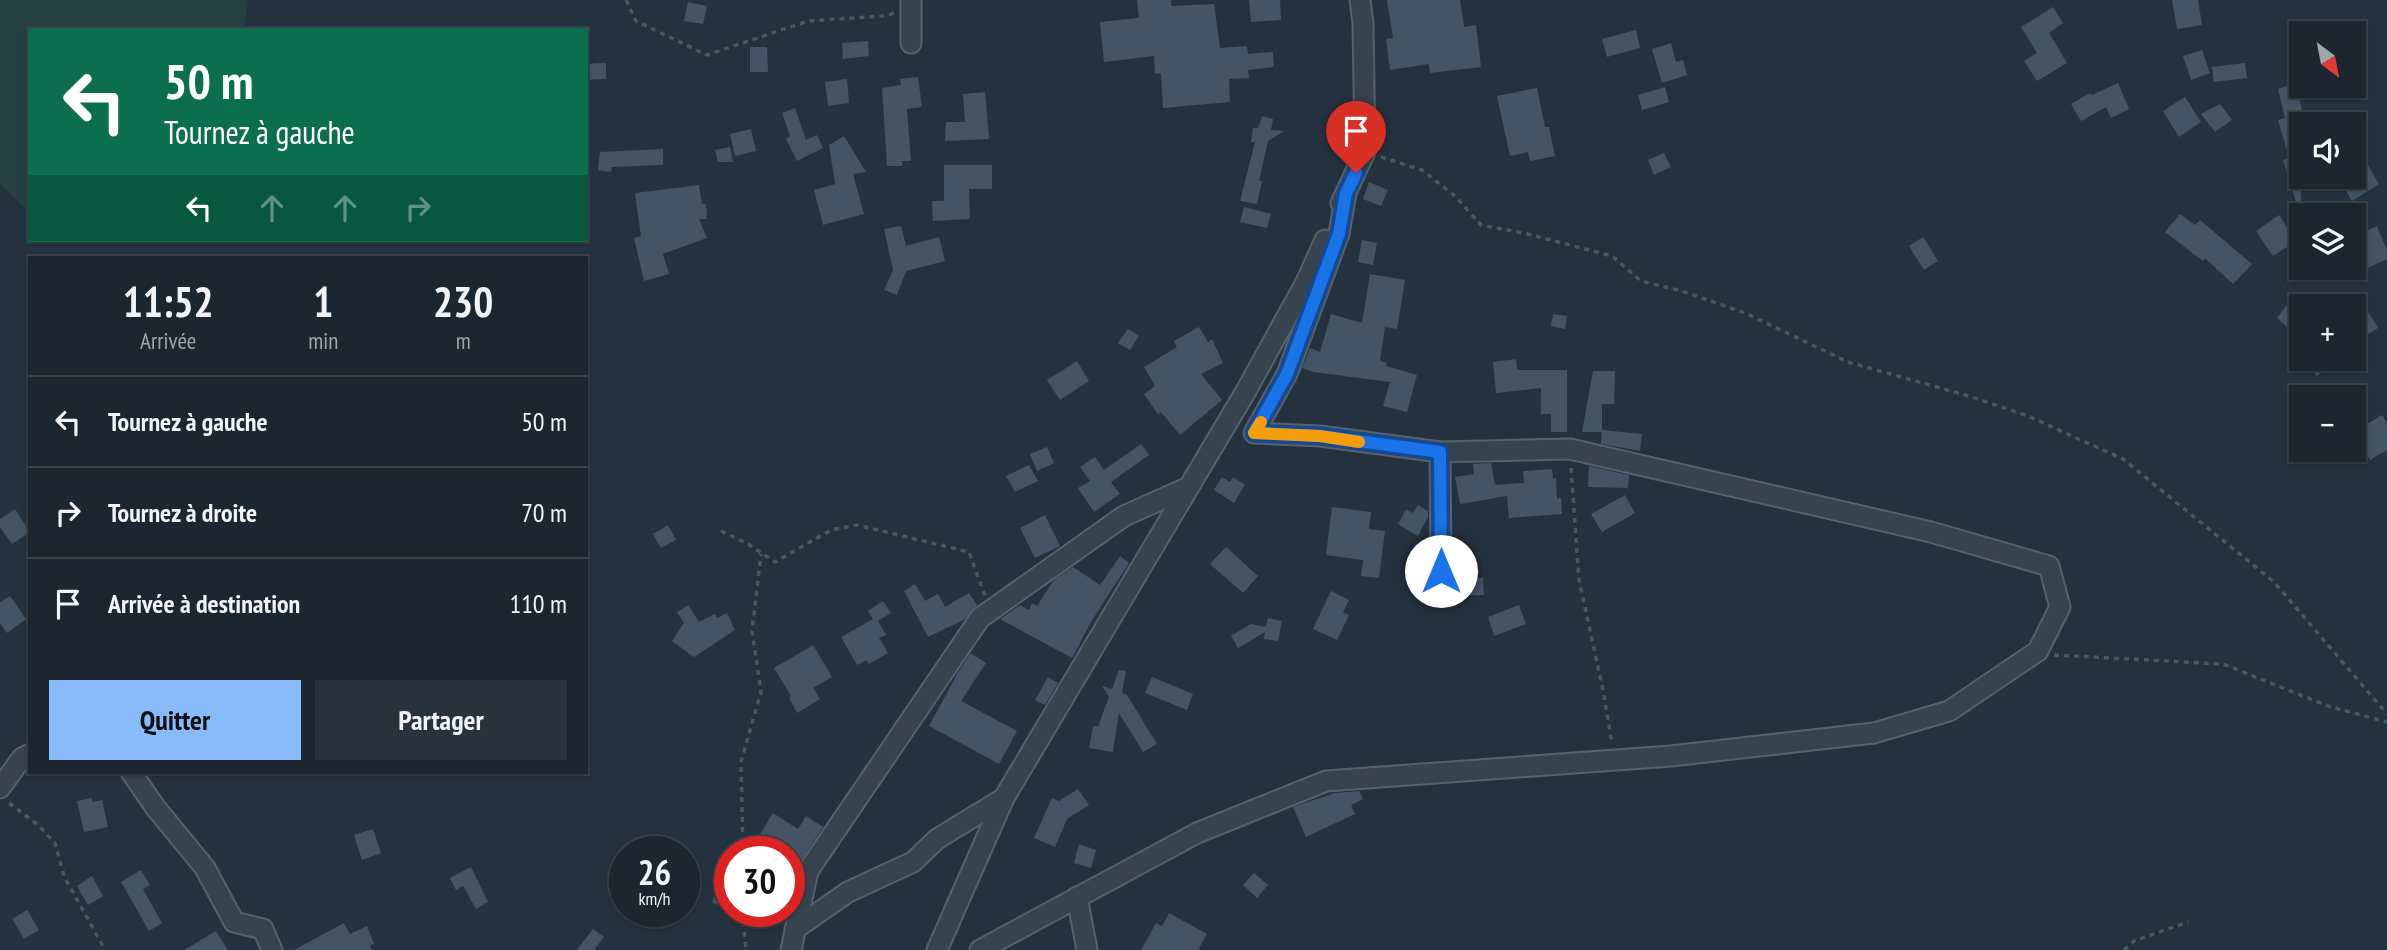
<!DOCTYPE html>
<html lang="fr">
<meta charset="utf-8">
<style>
body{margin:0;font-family:"PT Sans Narrow",sans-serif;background:#28323c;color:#f1f3f6;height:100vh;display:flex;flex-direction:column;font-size:26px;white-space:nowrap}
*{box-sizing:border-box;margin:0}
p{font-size:23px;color:#a0a5ab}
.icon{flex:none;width:38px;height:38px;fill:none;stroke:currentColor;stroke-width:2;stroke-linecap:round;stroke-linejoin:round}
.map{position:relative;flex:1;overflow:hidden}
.side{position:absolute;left:28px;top:256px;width:560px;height:518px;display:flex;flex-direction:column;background:#1b2630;border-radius:0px;box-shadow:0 2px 5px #0004,0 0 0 2px #39434c}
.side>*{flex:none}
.hud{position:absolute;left:28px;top:28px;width:560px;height:214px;border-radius:0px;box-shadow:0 2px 5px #0004,0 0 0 2px #39434c;background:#0b6e4f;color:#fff;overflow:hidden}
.needle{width:46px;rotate:148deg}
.controls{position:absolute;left:2289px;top:21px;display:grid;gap:14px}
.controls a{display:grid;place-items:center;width:77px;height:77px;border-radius:0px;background:#1b2630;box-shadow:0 2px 5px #0004,0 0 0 2px #39434c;font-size:35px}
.speed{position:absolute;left:609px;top:836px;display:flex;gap:14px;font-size:35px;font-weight:700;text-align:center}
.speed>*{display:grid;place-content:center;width:91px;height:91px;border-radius:50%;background:#1b2630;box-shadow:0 2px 5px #0004,0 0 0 2px #39434c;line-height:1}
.speed small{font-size:18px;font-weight:400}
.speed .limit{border:10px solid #d22;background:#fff;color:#111}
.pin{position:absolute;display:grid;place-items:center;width:60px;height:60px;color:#fff;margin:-72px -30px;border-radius:50% 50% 50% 0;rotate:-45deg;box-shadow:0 0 7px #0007}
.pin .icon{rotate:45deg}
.me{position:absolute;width:77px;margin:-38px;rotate:0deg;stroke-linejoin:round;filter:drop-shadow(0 0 5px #0008)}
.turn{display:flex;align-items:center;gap:24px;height:147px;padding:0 21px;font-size:32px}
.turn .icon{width:91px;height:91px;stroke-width:2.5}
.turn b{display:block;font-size:49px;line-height:60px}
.lanes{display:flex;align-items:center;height:66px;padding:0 21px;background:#0003;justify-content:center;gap:35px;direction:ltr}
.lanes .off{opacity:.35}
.eta{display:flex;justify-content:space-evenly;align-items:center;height:119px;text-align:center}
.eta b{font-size:42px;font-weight:700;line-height:49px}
.primary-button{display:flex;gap:14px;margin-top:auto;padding:14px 21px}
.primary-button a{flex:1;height:80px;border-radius:0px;background:#89bbfb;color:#111;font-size:28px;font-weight:700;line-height:80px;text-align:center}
.primary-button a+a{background:#28323c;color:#f1f3f6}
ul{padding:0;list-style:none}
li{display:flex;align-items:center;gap:21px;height:91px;padding:0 21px;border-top:2px solid #39434c}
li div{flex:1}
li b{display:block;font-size:26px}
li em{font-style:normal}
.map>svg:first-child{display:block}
.green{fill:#263f41}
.building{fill:#455464}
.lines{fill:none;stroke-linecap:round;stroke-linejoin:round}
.minor-casing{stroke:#56616e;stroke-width:23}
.path{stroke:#445c5e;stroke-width:3.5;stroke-dasharray:5 5;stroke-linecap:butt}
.minor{stroke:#384350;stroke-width:19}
.route-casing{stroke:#114b97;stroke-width:18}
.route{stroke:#1a73e8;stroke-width:12}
.slow{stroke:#f59e0b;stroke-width:12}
</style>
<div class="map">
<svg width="2387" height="950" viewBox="0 0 2387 950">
<rect width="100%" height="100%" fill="#243240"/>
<path class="green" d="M0 0H248L244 30H30V213L0 183Z"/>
<g class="building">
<path d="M1137 0H1171V6L1214 4 1220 48 1247 46 1248 54 1273 52 1274 67 1248 70 1249 78 1229 79 1230 102 1163 108 1161 73 1155 74 1154 56 1104 62 1100 22 1139 18Z"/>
<path d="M1249 0H1280L1281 20 1251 22Z"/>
<path d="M1387 0H1460L1464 27 1476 25 1481 67 1430 73 1429 64 1390 70 1386 39 1393 38Z"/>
<path d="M2172 0H2198L2202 25 2177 29Z"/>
<path d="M688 2 707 6 703 24 684 21Z"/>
<path d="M2053 7 2063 23 2049 33 2067 63 2037 81 2024 61 2037 53 2021 27Z"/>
<path d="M1636 30 1640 48 1607 57 1602 39Z"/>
<path d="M868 41 869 56 843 59 842 43Z"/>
<path d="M1671 43 1676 62 1683 60 1687 75 1662 83 1652 49Z"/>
<path d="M750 47H767L768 72H750Z"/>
<path d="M2202 50 2210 73 2191 80 2183 56Z"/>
<path d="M606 63V79L586 80V64Z"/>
<path d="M2245 63 2247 78 2214 82 2212 67Z"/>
<path d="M918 77 922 107 907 109 911 161H902V166H887L882 88 901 85 900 79Z"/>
<path d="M847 79 849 103 828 106 825 82Z"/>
<path d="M2118 83 2129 109 2111 118 2106 107 2081 121 2071 104 2090 93 2092 95Z"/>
<path d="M2295 84 2306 124H2301V208H2298L2283 160 2289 158 2278 120 2285 118 2278 89Z"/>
<path d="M1665 87 1669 102 1642 110 1638 95Z"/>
<path d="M1537 88 1545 127H1549L1555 156 1530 161 1528 152 1510 156 1497 96Z"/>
<path d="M985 92 989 139 945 141 946 122H965L963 94Z"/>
<path d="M2185 97 2201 122 2179 137 2163 111Z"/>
<path d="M2220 104 2232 120 2215 132 2201 114Z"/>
<path d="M795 108 806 140 817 135 823 148 797 161 786 139 790 136 782 113Z"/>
<path d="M1262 116 1273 119 1271 130 1284 131 1268 141 1259 181H1262L1257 204 1240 201 1255 142H1251L1253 128H1258Z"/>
<path d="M751 129 756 151 735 156 730 134Z"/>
<path d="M844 136 866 172 853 174 864 214 823 225 814 190 835 184 829 145Z"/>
<path d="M730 147 733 162H718L715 150Z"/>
<path d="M663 149V165L612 167 611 172 598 170 600 152Z"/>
<path d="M1664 153 1671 167 1654 175 1648 160Z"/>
<path d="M2366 162 2379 184 2352 201 2338 177H2354V169Z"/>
<path d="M944 165H992V189H969L970 219 933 221 932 201H944Z"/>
<path d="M1369 182 1388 190 1381 206 1363 199Z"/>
<path d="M699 185 702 204H706L707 219H699L707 238 663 254 669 274 644 281 634 238 641 236 635 193Z"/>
<path d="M1244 207 1271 214 1267 228 1240 222Z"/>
<path d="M2180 214 2195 225 2200 220 2252 264 2233 284 2205 258 2203 261 2165 232Z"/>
<path d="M2279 215 2296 241 2273 256 2256 231Z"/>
<path d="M901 226 906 246 939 237 945 261 906 271 897 295 884 290 893 270 884 229Z"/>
<path d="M2377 226 2387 250V259L2361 271 2354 255V237Z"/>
<path d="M1923 237 1938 261 1924 270 1909 246Z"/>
<path d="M1362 240 1377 243 1373 265 1358 262Z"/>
<path d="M1370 274 1405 280 1397 329 1385 327 1380 361 1387 363 1386 366 1417 375 1407 412 1383 406 1390 382 1313 372 1302 368 1310 348 1320 352 1331 314 1362 323Z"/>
<path d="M2290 301 2301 312V339L2277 318Z"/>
<path d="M2366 309 2378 328 2354 343V317Z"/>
<path d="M1553 314 1567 316 1565 329 1551 326Z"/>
<path d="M1199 327 1208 342 1212 339 1223 363 1201 374 1222 400 1180 435 1161 412 1158 414 1144 394 1155 386 1144 367 1177 347 1174 341Z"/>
<path d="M1128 329 1139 336 1130 350 1118 343Z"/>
<path d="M1516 359 1517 370H1567V432H1551V414H1541V388L1496 393 1493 362Z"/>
<path d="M2301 359H2336L2317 376Z"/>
<path d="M1077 361 1089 381 1060 400 1047 380Z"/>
<path d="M1593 371H1615L1614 404H1602V432H1582Z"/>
<path d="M2382 415 2387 423V450L2370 460 2354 432Z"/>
<path d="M1602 430 1642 434 1640 451 1601 444Z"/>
<path d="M1141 444 1149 455 1111 482 1120 494 1094 512 1078 488 1090 481 1080 467 1095 457 1104 470Z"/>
<path d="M1047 447 1054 463 1037 471 1030 454Z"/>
<path d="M1491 463 1495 485 1524 483 1523 471 1552 469 1553 478H1556L1557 499 1561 498 1562 514 1509 518 1507 496 1460 504 1455 477 1474 474 1473 464Z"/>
<path d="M1029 465 1038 481 1015 492 1006 476Z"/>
<path d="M1589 466 1629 475 1628 488 1588 487Z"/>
<path d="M1222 477 1230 482 1233 477 1245 485 1234 503 1214 490Z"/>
<path d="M1625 495 1635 513 1602 532 1591 514Z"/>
<path d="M1418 505 1428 511V517L1418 536 1398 524 1406 509 1413 513Z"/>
<path d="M1332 507 1371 512 1369 529 1385 531 1379 578 1361 576 1363 560 1326 555Z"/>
<path d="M15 509 30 532 12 544 0 527V519Z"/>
<path d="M1045 515 1060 546 1035 558 1020 528Z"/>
<path d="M668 525 676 540 661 548 653 534Z"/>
<path d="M1226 547 1258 576 1243 593 1210 564Z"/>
<path d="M1120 556 1129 563 1091 622 1072 658 1000 619 1020 605 1029 610 1032 603 1037 606 1054 580 1073 567 1100 585Z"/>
<path d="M1483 578 1484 595 1442 596 1443 583 1457 581V579Z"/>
<path d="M915 584 925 601 938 594 945 607 969 593 977 605 965 619 928 637 904 591Z"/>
<path d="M1331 591 1349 600 1343 612 1349 615 1337 640 1313 629Z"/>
<path d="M10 596 26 619 7 633 0 623V602Z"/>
<path d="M883 601 891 613 878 621 886 635 879 638 888 653 869 664 866 660 857 665 841 637 873 619 868 611Z"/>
<path d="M688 605 699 622 715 614 717 618 727 613 735 630 694 657 672 641 684 623 677 612Z"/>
<path d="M1519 605 1526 624 1494 636 1488 617Z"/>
<path d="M1268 618 1282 621 1278 641 1264 639 1265 632 1238 648 1231 636 1251 624 1266 627Z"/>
<path d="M813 645 832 677 813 688 820 699 797 713 789 698 791 696 774 668Z"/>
<path d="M971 653 986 663 961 701 1017 731 999 764 929 726 957 674Z"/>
<path d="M1119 670 1126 671 1122 693 1127 695 1157 744 1143 752 1119 713 1113 752 1089 748 1093 726H1098L1109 697 1102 686 1112 689Z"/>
<path d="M1048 677 1058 683 1045 705 1035 700Z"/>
<path d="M1152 677 1193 694 1187 710 1145 693Z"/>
<path d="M1078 789 1089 805 1067 819 1055 847 1034 838 1052 798 1059 801Z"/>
<path d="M1359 791 1363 799 1351 805 1355 814 1306 837 1293 807 1335 793Z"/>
<path d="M92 798V802L102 800 108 827 84 832 77 801Z"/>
<path d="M773 813 798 829 806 816 823 827 797 867 789 862V852H778L757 839Z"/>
<path d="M373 829 381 853 362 860 354 835Z"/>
<path d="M1079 844 1096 850 1091 868 1074 863Z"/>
<path d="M471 867 488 902 476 909 463 886 456 890 450 878Z"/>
<path d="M141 870 150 885 143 889 162 923 149 931 121 882Z"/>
<path d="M1254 873 1268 885 1257 898 1243 885Z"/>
<path d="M92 876 103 896 88 905 77 886Z"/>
<path d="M716 889 730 893V908L712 903Z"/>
<path d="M27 910 39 930 24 939 12 919Z"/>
<path d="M1169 913 1207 934 1198 950H1141L1156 923 1162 926Z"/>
<path d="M344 923 350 934 367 926 374 944 370 945 372 950H294Z"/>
<path d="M593 929 604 937 594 950H577Z"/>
<path d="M216 931 228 950H184Z"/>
</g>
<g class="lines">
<g class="minor-casing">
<g id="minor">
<path d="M911 0V43"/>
<path d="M1341 203 1365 152 1363 23 1360 0"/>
<path d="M1440 452 1441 571"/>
<path d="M131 772 155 807 205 868 234 922 263 929 272 950"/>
<path d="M0 788 22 758 30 754"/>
<path d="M1077 897 1087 950"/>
<path d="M795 929 848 892 913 862 937 839 1004 798"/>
<path d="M791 950 808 871 980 618 1124 516 1189 487"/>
<path d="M937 950 1004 798 1246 391 1306 282 1325 240"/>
<path d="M980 950 1197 833 1326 781 1671 756 1874 733 1949 711 2038 651 2060 607 2049 566 1931 532 1570 449 1440 452 1320 436 1254 433 1287 374 1339 234 1346 193"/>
</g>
</g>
<g class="path">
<path d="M626 0 636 21 707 55 808 21 884 16 895 13"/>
<path d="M1381 157 1422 170 1455 196 1481 225 1528 234 1612 256 1641 281 1682 291 1745 313 1848 362 1972 397 2028 416 2123 459 2274 582 2387 714"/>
<path d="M1571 468 1579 580 1603 690 1612 744"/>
<path d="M721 531 748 544 775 562 831 530 857 525 969 552 985 596"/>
<path d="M2054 655 2223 664 2328 706 2387 722"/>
<path d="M9 803 37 824 55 843 64 876 105 950"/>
<path d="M743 852 741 762 761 692 752 631 761 554"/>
<path d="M742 912 746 950"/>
<path d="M2124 950 2134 941 2188 922"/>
</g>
<use href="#minor" class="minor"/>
</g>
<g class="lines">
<g class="route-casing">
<path id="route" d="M1356 173 1346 193 1339 234 1287 374 1254 433 1320 436 1440 452 1441 571"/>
</g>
<use href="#route" class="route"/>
<path class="slow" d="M1261 422 1254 433 1320 436 1359 442"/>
</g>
</svg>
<div class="controls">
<a><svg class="needle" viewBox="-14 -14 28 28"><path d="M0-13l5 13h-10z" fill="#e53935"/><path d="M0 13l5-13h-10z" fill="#a0a5ab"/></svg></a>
<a><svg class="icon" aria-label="sound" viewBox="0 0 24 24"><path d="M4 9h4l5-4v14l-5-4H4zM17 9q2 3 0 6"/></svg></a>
<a><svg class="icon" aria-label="layers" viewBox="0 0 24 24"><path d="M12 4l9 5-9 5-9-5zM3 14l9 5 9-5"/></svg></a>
<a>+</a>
<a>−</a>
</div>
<div class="speed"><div>26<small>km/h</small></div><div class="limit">30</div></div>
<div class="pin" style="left:1356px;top:173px;background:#d93025"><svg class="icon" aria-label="arrive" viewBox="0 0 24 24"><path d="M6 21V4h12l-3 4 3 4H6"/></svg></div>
<svg class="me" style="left:1441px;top:571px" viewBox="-20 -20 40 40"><circle r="19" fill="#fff"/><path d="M0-13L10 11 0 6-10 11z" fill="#1a73e8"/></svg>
<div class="hud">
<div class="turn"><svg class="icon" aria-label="left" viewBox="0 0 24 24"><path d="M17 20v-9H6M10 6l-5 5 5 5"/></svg><div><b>50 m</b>Tournez à gauche</div></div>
<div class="lanes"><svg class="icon" aria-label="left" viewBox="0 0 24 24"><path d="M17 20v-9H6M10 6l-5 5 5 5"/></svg><svg class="icon off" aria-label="ahead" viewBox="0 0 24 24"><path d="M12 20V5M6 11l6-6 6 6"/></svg><svg class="icon off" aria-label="ahead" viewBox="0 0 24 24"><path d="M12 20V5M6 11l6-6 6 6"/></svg><svg class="icon off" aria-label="right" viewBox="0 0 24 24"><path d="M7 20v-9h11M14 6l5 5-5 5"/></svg></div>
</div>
<section class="side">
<div class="eta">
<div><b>11:52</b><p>Arrivée</p></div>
<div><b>1</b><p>min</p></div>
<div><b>230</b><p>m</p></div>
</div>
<ul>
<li><svg class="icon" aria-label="left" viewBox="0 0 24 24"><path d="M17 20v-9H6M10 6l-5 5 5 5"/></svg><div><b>Tournez à gauche</b></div><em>50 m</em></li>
<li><svg class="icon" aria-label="right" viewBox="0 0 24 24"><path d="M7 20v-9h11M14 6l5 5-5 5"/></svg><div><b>Tournez à droite</b></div><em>70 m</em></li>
<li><svg class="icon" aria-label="arrive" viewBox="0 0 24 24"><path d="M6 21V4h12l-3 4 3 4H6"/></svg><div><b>Arrivée à destination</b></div><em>110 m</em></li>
</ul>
<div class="primary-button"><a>Quitter</a><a>Partager</a></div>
</section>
</div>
